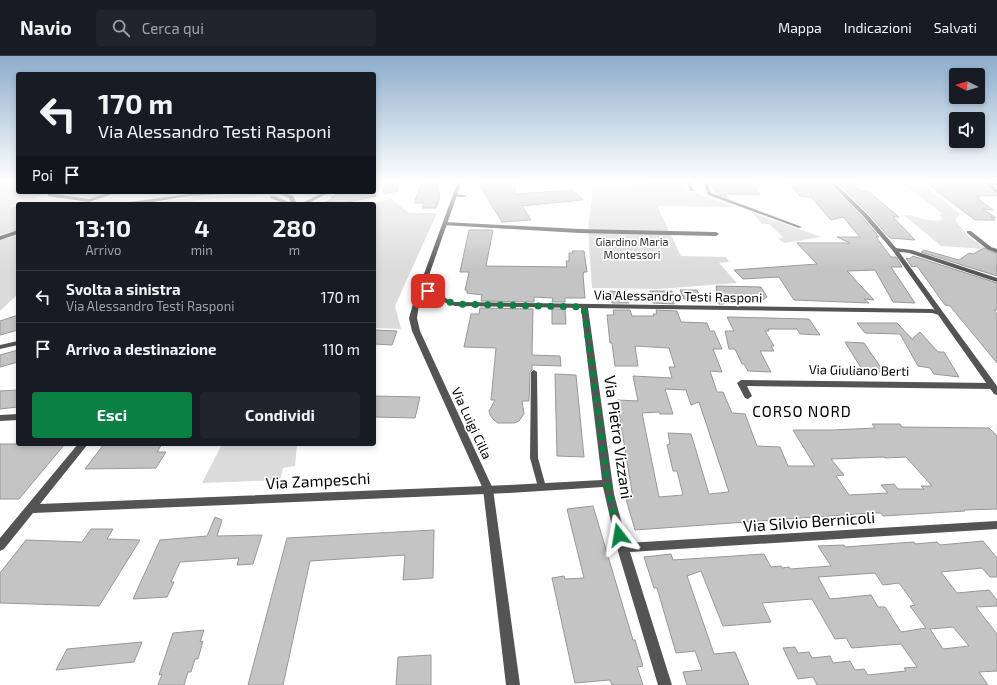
<!DOCTYPE html>
<html lang="it">
<style>
body{margin:0;font-family:"Exo 2",sans-serif;background:#20242c;color:#f1f3f6;height:100vh;display:flex;flex-direction:column;font-size:15px;white-space:nowrap}
*{box-sizing:border-box;margin:0}
p{font-size:13px;color:#9ea1a6}
.icon{flex:none;width:22px;height:22px;fill:none;stroke:currentColor;stroke-width:2;stroke-linecap:round;stroke-linejoin:round}
.map{position:relative;flex:1;overflow:hidden}
.side{position:absolute;left:16px;top:146px;width:360px;height:244px;display:flex;flex-direction:column;background:#171b24;border-radius:4px;box-shadow:0 2px 6px #0003}
.side>*{flex:none}
.hud{position:absolute;left:16px;top:16px;width:360px;height:122px;border-radius:4px;box-shadow:0 2px 6px #0003;background:#171b24;color:#f1f3f6;overflow:hidden}
.needle{width:26px;rotate:275deg}
.buttons{position:absolute;left:949px;top:12px;display:grid;gap:8px}
.buttons a{display:grid;place-items:center;width:36px;height:36px;border-radius:4px;background:#171b24;box-shadow:0 2px 6px #0003;font-size:20px}
.pin{position:absolute;display:grid;place-items:center;width:34px;height:34px;color:#fff;margin:-17px;border-radius:8px;box-shadow:0 2px 6px #0006}
.me{position:absolute;width:44px;margin:-22px;rotate:346deg;stroke-linejoin:round;filter:drop-shadow(0 0 3px #0008)}
.turn{display:flex;align-items:center;gap:14px;height:84px;padding:0 16px;font-size:18px}
.turn .icon{width:52px;height:52px;stroke-width:2.5}
.turn b{display:block;font-size:28px;line-height:34px}
.then{display:flex;align-items:center;height:38px;padding:0 16px;background:#0003;gap:8px;font-size:15px}
.eta{display:flex;justify-content:space-evenly;align-items:center;height:68px;text-align:center}
.eta b{font-size:24px;font-weight:700;line-height:28px}
.button{display:flex;gap:8px;margin-top:auto;padding:8px 16px}
.button a{flex:1;height:46px;border-radius:4px;background:#0b8043;color:#fff;font-size:16px;font-weight:700;line-height:46px;text-align:center}
.button a+a{background:#20242c;color:#f1f3f6}
ul{padding:0;list-style:none}
li{display:flex;align-items:center;gap:12px;height:52px;padding:0 16px;border-top:1px solid #363941}
li div{flex:1}
li b{display:block;font-size:15px}
li em{font-style:normal}
header{display:flex;align-items:center;gap:24px;box-sizing:border-box;height:56px;padding:0 20px;background:#171b24;border-bottom:1px solid #363941}
header strong{font-size:19px}
nav{display:flex;gap:22px;margin-inline-start:auto;font-size:14px}
.search{width:280px;height:36px;background:#20242c;display:flex;align-items:center;gap:10px;box-sizing:border-box;padding:0 14px;border-radius:4px;color:#9ea1a6;font-size:15px}
.map>svg:first-child{display:block}
.green{fill:#dbdbdb}
.building{fill:#c4c4c4;stroke:#989898;fill-rule:evenodd}
.lines{fill:none;stroke-linecap:round;stroke-linejoin:round}
.service{fill:#545454;fill-rule:evenodd}
.pedestrian{fill:#545454;fill-rule:evenodd}
.minor{fill:#545454;fill-rule:evenodd}
.tertiary{fill:#545454;fill-rule:evenodd}
.route{stroke:#0b8043;stroke-width:7;stroke-dasharray:0 12.6}
.labels{text-anchor:middle;dominant-baseline:central;stroke-width:3.5;stroke-linejoin:round;paint-order:stroke}
.far-park-label{font-size:11px;fill:#323232;stroke:#fff}
.street-label{font-size:13px;fill:#000;stroke:#fff}
.quarter-label{font-size:15px;letter-spacing:1px;fill:#000;stroke:#fff}
.near-street-label{font-size:16px;fill:#000;stroke:#fff}
</style>
<header>
<strong>Navio</strong>
<div class="search"><svg class="icon" aria-label="search" viewBox="0 0 24 24"><circle cx="10" cy="10" r="6"/><path d="M15 15l6 6"/></svg>Cerca qui</div>
<nav><a>Mappa</a><a>Indicazioni</a><a>Salvati</a></nav>
</header>
<div class="map">
<svg width="997" height="629" viewBox="0 0 997 629">
<rect width="100%" height="100%" fill="#fff"/>
<g class="green">
<path d="M0 125H18V136H50L33 142 39 143 19 144 11 151H18V174L0 179Z"/>
<path d="M654 125H683L687 134 734 151 657 150 681 200 726 201 729 206 719 207 737 227 658 233 592 232 588 173 593 132 655 127Z"/>
<path d="M905 129 925 130 960 158 955 164 967 179 986 193 941 190 904 159C917 159 929 168 943 163L939 158H943Z"/>
<path d="M60 136H110L94 142 58 137Z"/>
<path d="M258 138 255 140 258 141 196 144 181 148H145L194 141Z"/>
<path d="M391 143 409 157H437L395 250 401 273 374 272V148H369Z"/>
<path d="M753 157 822 181 784 187 778 183 783 181 769 168H762Z"/>
<path d="M18 179V238L0 255V184Z"/>
<path d="M222 388H297L295 410 283 412 280 424 202 427Z"/>
</g>
<g class="building">
<path d="M423 125H435L440 140 436 152H422L424 147H414Z"/>
<path d="M477 125H515V138L573 134 583 144 522 150 531 164 502 166Z"/>
<path d="M737 125H750L760 139 727 138 726 141 716 137 710 126 738 127Z"/>
<path d="M787 125 828 127 862 161 879 181H876L891 201H896L902 211H891L915 247 893 246 875 214 847 215 874 244 864 243 869 247 794 244 779 221 743 223 734 214 817 208 797 187H850L837 181H860L843 161 831 164 811 141 800 140Z"/>
<path d="M836 125 851 126 861 135H868L899 161H893L915 184 890 182 868 157Z"/>
<path d="M924 125 981 126 997 140 977 139 980 141H976L993 154 983 153 996 162 991 161 995 164H975Z"/>
<path d="M396 127 398 135 384 138 382 128Z"/>
<path d="M347 136H375L376 140 341 148H322L334 142 331 141Z"/>
<path d="M469 174H493L486 210 567 211 566 205H569V197H573L572 195H584L587 216H584L583 219 585 242H565V246H552L553 242 534 241V246L481 245 482 239 467 237V234H465L469 216H460Z"/>
<path d="M984 192 997 198V220L921 196 924 194 959 204 969 197 973 198Z"/>
<path d="M913 200 997 227V254H994L997 258V307L950 250 945 249 917 210 912 211 906 202 909 203Z"/>
<path d="M716 230 761 231 767 241 761 245 753 242 738 241 723 248H719Z"/>
<path d="M680 234H697L702 244 684 243Z"/>
<path d="M610 235 626 237 629 247H612Z"/>
<path d="M650 235H672L674 248 653 247Z"/>
<path d="M480 252 533 253 532 299 560 300 561 310 532 309V314L530 316 529 345H522L524 358 519 365 514 367H498L494 364 490 359 489 355 495 344H491L496 292 464 291 471 258H479Z"/>
<path d="M552 253H565L566 268H552Z"/>
<path d="M613 254H630L632 260H654L653 258H657L656 254 677 255 681 266 707 267 710 275H714L722 293H713L722 316 710 315 717 336H723L732 357 745 358 757 390 780 391 788 410H815L793 374H833L875 372 872 368H900L902 371 989 372 997 380V453L964 454 965 455 883 460 881 457H871L635 474 626 443 633 442 617 344 638 345 633 320 672 322 669 311H675L669 292 635 290 638 310H615L612 287H610L607 259H614ZM665 333 686 334 691 349 699 346 729 436 709 438 691 378 668 377 670 388 667 389 673 415H677L683 439 659 441 642 357 659 356 660 358H673ZM884 401 885 402 906 401 932 430H921L924 433H898L894 428 881 429 888 437 849 439 836 420 844 419 831 403Z"/>
<path d="M18 259V274L0 279V265Z"/>
<path d="M727 261 809 263 820 279 800 278 797 273H768L769 275H765L774 290H771L774 295H760L771 316 748 315 744 308H742L735 293H729L725 275H734Z"/>
<path d="M857 267H897L913 284V282L920 276 938 296H944L959 321 934 318 930 312 918 310 900 278 865 277Z"/>
<path d="M374 274 397 275 392 289 374 288Z"/>
<path d="M845 286 864 287 884 316 863 315Z"/>
<path d="M18 294V306L0 311V299Z"/>
<path d="M555 318 576 319 584 401 557 400Z"/>
<path d="M18 334V351L0 353V335Z"/>
<path d="M374 340 420 341 415 362 374 361Z"/>
<path d="M0 388H65L19 443H0Z"/>
<path d="M104 388H162L157 396H166L156 412 85 413Z"/>
<path d="M593 450 633 584H635L643 610 637 611 643 629H612L610 624 575 627 552 522 564 520 565 523 584 522 567 453Z"/>
<path d="M215 461 222 464 217 480 262 479 253 508 237 509 239 502 180 506 171 526H174L167 541 133 543 160 484 207 480Z"/>
<path d="M91 473H113L107 483 140 484 99 550 0 547V517L26 484 82 486Z"/>
<path d="M434 474 433 522 403 524 405 499 310 505 283 629H248L287 482Z"/>
<path d="M983 485 997 502V521H990L982 512 941 516 957 537 989 534 997 544V550L976 551 997 578V615L979 616 988 629H817L813 621 798 623 783 592 795 591 798 597 809 596 812 602 830 600 833 607 850 605 855 614 864 613 868 619 906 615 904 612 917 611 901 588 852 592 846 582 835 583 812 543 762 547 771 566 723 570 701 515 687 520 714 598 735 596 749 629H687L683 616 702 614 695 595 676 597 657 532H654L644 501 671 498 673 504 764 498 771 511 781 510 782 512 789 511 790 513 831 510 818 490 844 489 845 491 914 486 915 488 937 486 940 489ZM875 517 883 529 899 527 915 549 910 550 926 572 901 576 885 551H878L871 539 830 543 818 521ZM953 571 969 590 943 593 930 573Z"/>
<path d="M204 574 200 586 203 585 198 603H195L191 616H188L184 629H158L162 618 159 619 173 577Z"/>
<path d="M142 586 134 606 56 614 67 593Z"/>
<path d="M431 599V629H396L398 601Z"/>
</g>
<g class="lines">
<g class="service">
<path d="M703 125H707L711 137 802 171 799 172 708 139Z"/>
<path d="M454 138 465 139 467 140C464 142 456 141 453 139Z"/>
<path d="M534 314 537 316 538 402 546 431 545 433 542 434 539 433 538 431 530 402 531 316Z"/>
</g>
<path class="pedestrian" d="M986 127H997V129H988L986 128Z"/>
<g class="minor">
<path d="M686 125H690L694 135H690Z"/>
<path d="M982 125H987L997 134V138Z"/>
<path d="M52 136H57L55 138 89 143 111 136H118L89 146 48 140V138Z"/>
<path d="M270 140H274L294 148H286L270 142Z"/>
<path d="M445 166 579 173 716 176 719 178 716 180 579 177 443 169V167Z"/>
<path d="M967 175H971L991 191 997 193V197L987 193 967 177Z"/>
<path d="M895 192 912 194 997 222V226L909 197 893 195V193Z"/>
<path d="M421 232 436 235 450 245 455 246 932 253 941 256 942 257 939 259 932 257 588 252 614 438 627 487 997 465V473L630 496 672 629H658L617 492 603 431 509 437 33 457 4 493 0 495V482L78 388H88L40 448 509 429 602 424 581 252 455 250 446 247 432 238 419 235V233Z"/>
<path d="M741 324 992 327 996 330 992 333 747 330 752 340 748 343 745 342 737 327Z"/>
<path d="M18 358V364L0 365V359Z"/>
</g>
<g class="tertiary">
<path d="M458 125H462L419 248 417 262 420 275 493 433 520 629H506L483 433 412 275 409 262 413 248Z"/>
<path d="M828 125H833L867 158 897 193 997 330V339L994 338 893 195 863 160Z"/>
<path d="M210 136H246L244 137 189 140 140 148H127L130 146 189 138Z"/>
<path d="M274 136H281L293 140 297 148H291L289 142Z"/>
<path d="M324 136H330L307 148H300Z"/>
<path d="M18 174V178L0 184V180Z"/>
<path d="M18 285V289L0 293V289Z"/>
</g>
</g>
<linearGradient id="sky" x2="0" y2="1"><stop stop-color="#8cadcc"/><stop offset="0.59" stop-color="#fff"/><stop offset="1" stop-color="#fff" stop-opacity="0"/></linearGradient>
<rect width="997" height="213" fill="url(#sky)"/>
<g class="lines">
<path class="route" d="M428 235C439 236 444 245 455 248L584 251 609 438 619 479"/>
</g>
<g class="labels">
<g class="far-park-label">
<text x="632" y="185">Giardino Maria<tspan x="632" dy="13">Montessori</tspan></text>
</g>
<g class="street-label">
<text transform="translate(678 240) rotate(1)">Via Alessandro Testi Rasponi</text>
<text transform="translate(859 314) rotate(1)">Via Giuliano Berti</text>
<text transform="translate(472 367) rotate(65)">Via Luigi Cilla</text>
</g>
<g class="quarter-label">
<text x="802" y="355">CORSO NORD</text>
</g>
<g class="near-street-label">
<text transform="translate(619 381) rotate(82)">Via Pietro Vizzani</text>
<text transform="translate(318 424) rotate(-3)">Via Zampeschi</text>
<text transform="translate(809 465) rotate(-4)">Via Silvio Bernicoli</text>
</g>
</g>
</svg>
<div class="buttons">
<a><svg class="needle" viewBox="-14 -14 28 28"><path d="M0-13l5 13h-10z" fill="#e53935"/><path d="M0 13l5-13h-10z" fill="#9ea1a6"/></svg></a>
<a><svg class="icon" aria-label="sound" viewBox="0 0 24 24"><path d="M4 9h4l5-4v14l-5-4H4zM17 9q2 3 0 6"/></svg></a>
</div>
<div class="pin" style="left:428px;top:235px;background:#d93025"><svg class="icon" aria-label="arrive" viewBox="0 0 24 24"><path d="M6 21V4h12l-3 4 3 4H6"/></svg></div>
<svg class="me" style="left:619px;top:479px" viewBox="-20 -20 40 40"><path d="M0-17L14 15 0 8-14 15z" fill="#0b8043" stroke="#fff" stroke-width="4"/></svg>
<div class="hud">
<div class="turn"><svg class="icon" aria-label="left" viewBox="0 0 24 24"><path d="M17 20v-9H6M10 6l-5 5 5 5"/></svg><div><b>170 m</b>Via Alessandro Testi Rasponi</div></div>
<div class="then">Poi<svg class="icon" aria-label="arrive" viewBox="0 0 24 24"><path d="M6 21V4h12l-3 4 3 4H6"/></svg></div>
</div>
<section class="side">
<div class="eta">
<div><b>13:10</b><p>Arrivo</p></div>
<div><b>4</b><p>min</p></div>
<div><b>280</b><p>m</p></div>
</div>
<ul>
<li><svg class="icon" aria-label="left" viewBox="0 0 24 24"><path d="M17 20v-9H6M10 6l-5 5 5 5"/></svg><div><b>Svolta a sinistra</b><p>Via Alessandro Testi Rasponi</p></div><em>170 m</em></li>
<li><svg class="icon" aria-label="arrive" viewBox="0 0 24 24"><path d="M6 21V4h12l-3 4 3 4H6"/></svg><div><b>Arrivo a destinazione</b></div><em>110 m</em></li>
</ul>
<div class="button"><a>Esci</a><a>Condividi</a></div>
</section>
</div>
